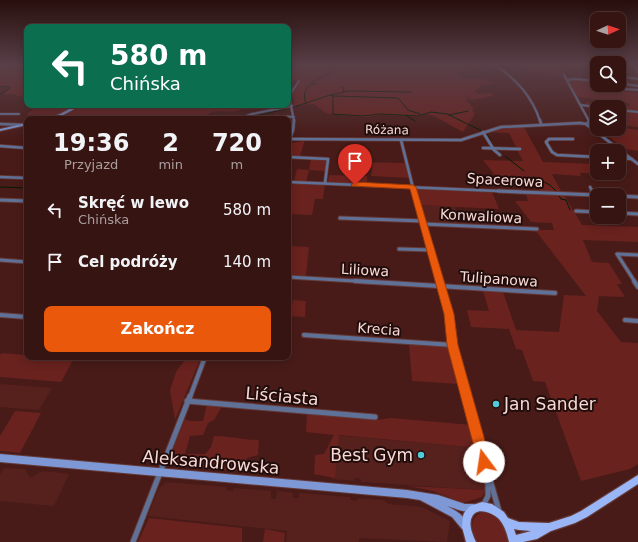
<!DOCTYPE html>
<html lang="pl">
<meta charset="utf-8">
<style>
body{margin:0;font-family:"DejaVu Sans",sans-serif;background:#412120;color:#f1f3f6;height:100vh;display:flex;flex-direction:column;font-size:15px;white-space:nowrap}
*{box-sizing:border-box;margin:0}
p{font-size:13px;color:#aa9e9f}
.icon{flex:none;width:22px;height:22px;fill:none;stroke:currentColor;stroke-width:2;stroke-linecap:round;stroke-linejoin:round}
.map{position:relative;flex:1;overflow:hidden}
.side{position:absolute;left:24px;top:116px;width:267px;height:244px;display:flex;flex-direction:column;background:#361412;border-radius:8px;box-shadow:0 2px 10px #0003,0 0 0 1px #503332}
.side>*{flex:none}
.banner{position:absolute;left:24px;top:24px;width:267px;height:84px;border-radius:8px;box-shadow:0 2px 10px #0003,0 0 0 1px #503332;background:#0b6e4f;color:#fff;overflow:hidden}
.needle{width:26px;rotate:87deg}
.buttons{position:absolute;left:590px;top:12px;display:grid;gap:8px}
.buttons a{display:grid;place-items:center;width:36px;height:36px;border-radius:8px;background:#361412;box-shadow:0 2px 10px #0003,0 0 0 1px #503332;font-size:20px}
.pin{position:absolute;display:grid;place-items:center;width:34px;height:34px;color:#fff;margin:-41px -17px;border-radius:50% 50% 50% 0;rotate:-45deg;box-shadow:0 0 4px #0007}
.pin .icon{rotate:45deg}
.me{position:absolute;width:44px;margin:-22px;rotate:346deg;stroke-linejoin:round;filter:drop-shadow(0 0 3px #0008)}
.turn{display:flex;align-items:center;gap:14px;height:84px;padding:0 20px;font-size:18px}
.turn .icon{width:52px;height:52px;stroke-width:2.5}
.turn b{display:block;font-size:28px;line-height:34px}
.eta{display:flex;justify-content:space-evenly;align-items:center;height:68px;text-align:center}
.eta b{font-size:24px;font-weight:700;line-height:28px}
.cta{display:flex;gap:8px;margin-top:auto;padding:8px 20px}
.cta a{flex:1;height:46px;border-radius:8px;background:#ea580c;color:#fff;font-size:16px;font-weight:700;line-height:46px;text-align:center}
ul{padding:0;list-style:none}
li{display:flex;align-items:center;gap:12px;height:52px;padding:0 20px}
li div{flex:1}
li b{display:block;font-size:15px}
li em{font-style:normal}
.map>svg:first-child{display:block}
.built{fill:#56201d}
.green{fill:#69221e}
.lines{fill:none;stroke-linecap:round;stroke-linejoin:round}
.stream{stroke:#021d05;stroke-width:1}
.street-far4-casing{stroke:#643936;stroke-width:3}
.street-far3-casing{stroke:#643936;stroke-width:4}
.street-far2-casing{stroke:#643936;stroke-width:5}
.street-far1-casing{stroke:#643936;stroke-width:6}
.street-casing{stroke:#643936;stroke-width:7}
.secondary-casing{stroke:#643936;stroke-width:2}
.primary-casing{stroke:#643936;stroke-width:2.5}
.street-far4{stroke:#607197;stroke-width:2}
.street-far3{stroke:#607197;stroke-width:2.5}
.street-far2{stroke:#607197;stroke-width:3}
.street-far1{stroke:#607197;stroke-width:4}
.street{stroke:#607197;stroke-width:5}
.secondary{fill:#7d98d5;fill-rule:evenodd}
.primary{fill:#9bb6f6;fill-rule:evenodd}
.route{fill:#ea580c;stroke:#983908}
.poi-dot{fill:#52cbd9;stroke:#210d0b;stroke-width:1.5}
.labels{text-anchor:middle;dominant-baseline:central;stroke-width:4;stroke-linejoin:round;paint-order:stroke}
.far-street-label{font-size:12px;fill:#f8d9d5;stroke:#210d0b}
.street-label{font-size:14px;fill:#f8d9d5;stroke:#210d0b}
.near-street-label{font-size:17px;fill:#f8d9d5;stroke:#210d0b}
.near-poi-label{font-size:17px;fill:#f8d9d5;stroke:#210d0b;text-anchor:start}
</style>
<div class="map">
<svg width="638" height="542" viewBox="0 0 638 542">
<rect width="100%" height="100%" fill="#481b18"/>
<g class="built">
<path d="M420 205 455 207 460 224 425 222Z"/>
<path d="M0 384 52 388 39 410 0 407Z"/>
<path d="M334 435 479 448 485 477V490L361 482V479L354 478V481L332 479Z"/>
<path d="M4 468 25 469 29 477H32L42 471 69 474 54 506 0 501V475Z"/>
<path d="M167 482 226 487V490L233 491 234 488 271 491V498L273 499H276L277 491 293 493V498H299V493L350 497 351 500 356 501 358 498 383 500 389 504 422 507 450 521 447 542 359 538V542H286L287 531 148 516 159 488Z"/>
</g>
<g class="green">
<path d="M27 64V97L17 96 14 94H3L10 89V86H0V70Z"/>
<path d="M474 64 478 68 470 69 471 71 457 72 462 79C473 79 485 77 493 84L479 85 480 87 474 91 478 94 492 93 493 96 471 100 464 94 468 99 466 100 474 109 472 110 475 114 463 132 434 116 427 114 419 117 383 115 366 117 348 116 326 113 314 104 294 106V99L292 94 300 81 299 80 298 81 288 78V65Z"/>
<path d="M593 64 597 71 562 68 564 75 530 72 521 65Z"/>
<path d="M569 79 597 81 598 88 638 93V127L619 125V107L587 106 585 102 630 106 629 103 578 97 568 80Z"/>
<path d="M39 105H246C243 107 240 110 237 111 226 114 211 106 204 119H117L26 115Z"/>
<path d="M512 126 521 128 524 127 543 162 593 164 597 169V173H600H580L581 176 552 174 562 193 541 192 534 179 518 181 513 178H497L483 160 523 161 517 150H522L517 149 509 133 487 132 493 129Z"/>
<path d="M619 127 638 130V151L625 149 599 129H619Z"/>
<path d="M305 140 300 156H288L289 143 299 142Z"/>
<path d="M311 159 326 161 325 171 309 170 306 182 294 181 297 169 309 170Z"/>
<path d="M349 162 406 163 409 178 371 176 372 167H365L364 169 349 168Z"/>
<path d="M329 175 367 176V183H330L328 181Z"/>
<path d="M293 183 325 184 323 199H315L312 215 288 214V201Z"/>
<path d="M414 188 492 192 499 209 419 205Z"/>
<path d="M526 194 564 195 582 225 638 227V242L583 240 592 262 609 263 622 284H617L625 297 599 296 597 311 621 342 638 343V464L630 469 581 481 545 382 533 381 522 350 516 349 509 329 471 327 467 310 489 311 483 291 503 292 516 330 559 332 564 295 586 296 535 230H554L552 223 531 222 515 201H528Z"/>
<path d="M288 246 309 247 306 276 290 275 292 260H288Z"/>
<path d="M293 300 306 301 305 317 288 316V306H292Z"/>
<path d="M409 344 445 346 449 350 458 384 412 381Z"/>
<path d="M2 353 27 355V357L74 358 61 382 0 377V355Z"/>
<path d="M187 357H201L175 420 170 390 176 372Z"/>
<path d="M207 404 222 406 214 420 208 423 203 435 190 436 185 454H205L211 447 214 436C230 436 243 440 259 440L258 455 247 458 242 471 171 466 169 459 185 419 190 421H203Z"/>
<path d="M15 411 41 413 20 453 0 451V436Z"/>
<path d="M307 414 377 420 391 418 472 425 479 448 339 435 335 478 314 474 315 455 324 454 334 435 306 432Z"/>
<path d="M408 486 485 490 482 497 466 502H461L433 491Z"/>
<path d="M484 512C501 514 505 528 509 542H477C471 531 468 516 484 512Z"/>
<path d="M149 518 242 528V542H138Z"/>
<path d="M265 529 285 533 284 542H263Z"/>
</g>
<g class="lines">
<g class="stream">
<path d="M311 84H316"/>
<path d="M341 86 344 88 343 92"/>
<path d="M0 87 9 86V89L0 95"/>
<path d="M331 95 333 96V114L363 116 381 114 418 116 431 112 447 114 482 131"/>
<path d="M334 96 398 98 408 110 420 114"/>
<path d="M306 104C298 83 321 79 335 70"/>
<path d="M294 107 327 96 348 91 411 92"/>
<path d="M449 115 468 111"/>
<path d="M407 116 415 121"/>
<path d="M242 119 290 108"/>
<path d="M486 133 490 139"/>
<path d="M490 140 494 147"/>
<path d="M496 149 501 154"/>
<path d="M505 156 524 171"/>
<path d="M534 177 550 185 556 191"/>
<path d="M0 187 27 188"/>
<path d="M558 194 561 199 566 200 570 210"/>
</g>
<g class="street-far4-casing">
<g id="street-far4">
<path d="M494 64C516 79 532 96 540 121"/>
<path d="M632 64 638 72"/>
<path d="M0 67 10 64"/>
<path d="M619 73 623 77 638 79"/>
<path d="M564 75 589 121"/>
<path d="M568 80 574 79 597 81"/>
<path d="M619 83 638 86"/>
<path d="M624 89 638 90"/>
<path d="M581 105 597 107"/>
<path d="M619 110 638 112"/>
<path d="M0 114H19"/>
<path d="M276 116 294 117"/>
<path d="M54 117 106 119"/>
<path d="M238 119 252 114 292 106"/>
<path d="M294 121 289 96 299 81"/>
</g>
</g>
<g class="street-far3-casing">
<g id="street-far3">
<path d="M540 120 541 124"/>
<path d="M0 124 27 125"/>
<path d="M586 124 589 122V120"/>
<path d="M483 132 494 150 500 155"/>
<path d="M290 139 461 140 501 127 580 123 586 124 638 164"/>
<path d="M573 139H549L546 142 552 152 557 155 597 157"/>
<path d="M401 140 414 192"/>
<path d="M288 143 293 130 294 120"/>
<path d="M0 146 27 148"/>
<path d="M483 148 520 149"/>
<path d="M288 157 328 159 325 183"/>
<path d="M619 158 632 159"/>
<path d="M0 177 27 178"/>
<path d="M288 182 521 192"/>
<path d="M590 187 593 192"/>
</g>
</g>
<g class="street-far2-casing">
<g id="street-far2">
<path d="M414 191 440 282"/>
<path d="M498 191 597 195"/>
<path d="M592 191 595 195"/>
<path d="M619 196 638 197"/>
<path d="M0 200 27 201"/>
<path d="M576 211 597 212"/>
<path d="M619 213 638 214"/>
<path d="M340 218 423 221"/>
<path d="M423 224 537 229"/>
<path d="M399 249 431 250"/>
<path d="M0 260 27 262"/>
<path d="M288 277 372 282"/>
<path d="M635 282 617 254 638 255"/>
</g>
</g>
<g class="street-far1-casing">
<g id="street-far1">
<path d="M355 281 555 293"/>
<path d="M439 281 449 315 453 345 467 397"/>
<path d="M634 281 638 287"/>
<path d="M0 315 27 317"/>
<path d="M625 320 638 321"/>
<path d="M304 335 453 345"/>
<path d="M190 397 205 357"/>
</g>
</g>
<g class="street-casing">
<g id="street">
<path d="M466 396 499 511"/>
<path d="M187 401 375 417"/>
<path d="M483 506 488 496V482"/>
<path d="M133 542 190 396"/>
</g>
</g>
<g class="secondary-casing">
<g id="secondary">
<path d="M77 105H80C70 112 58 119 45 119L60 114Z"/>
<path d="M27 123V125L0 131V129Z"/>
<path d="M0 454 407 490 438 495 465 504H473L476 505 477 508 476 511C466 514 457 509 447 506 457 511 465 516 469 526L468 529 465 530 462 529 452 517 420 500 407 498 0 462Z"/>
</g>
</g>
<g class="primary-casing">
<path id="primary" d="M638 475V484L587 517 575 523 551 531 537 539 523 542H509C507 534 505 526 499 519 493 513 477 506 472 517 468 525 473 535 476 542H466L462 527 463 516 464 513 470 506 482 502 492 504 504 512 508 518 519 522 549 523 571 516 581 511ZM514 529 519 530 531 531 516 535Z"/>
</g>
<use href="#street-far4" class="street-far4"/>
<use href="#street-far3" class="street-far3"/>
<use href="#street-far2" class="street-far2"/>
<use href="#street-far1" class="street-far1"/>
<use href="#street" class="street"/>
<use href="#secondary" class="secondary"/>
<use href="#primary" class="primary"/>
</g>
<linearGradient id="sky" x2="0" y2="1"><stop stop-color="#280f0d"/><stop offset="0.46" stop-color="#583f48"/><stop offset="1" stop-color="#583f48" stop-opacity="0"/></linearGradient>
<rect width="638" height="140" fill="url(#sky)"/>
<path class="route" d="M355 182 413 185 416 187 454 314 458 345 491 462 489 467 484 469 479 467 478 462 447 345 444 314 410 189 352 186 351 185Z"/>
<g class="poi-dot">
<circle cx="496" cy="404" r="4"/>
<circle cx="421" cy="455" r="4"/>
</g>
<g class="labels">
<g class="far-street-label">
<text transform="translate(387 130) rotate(1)">Różana</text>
</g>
<g class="street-label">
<text transform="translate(505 180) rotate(3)">Spacerowa</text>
<text transform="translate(481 216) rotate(3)">Konwaliowa</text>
<text transform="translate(365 270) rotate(3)">Liliowa</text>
<text transform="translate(499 279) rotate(4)">Tulipanowa</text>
<text transform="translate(379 329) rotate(4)">Krecia</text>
</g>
<g class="near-street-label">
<text transform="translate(282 396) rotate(5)">Liściasta</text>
<text transform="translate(211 462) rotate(5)">Aleksandrowska</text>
</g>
<g class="near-poi-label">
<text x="504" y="404">Jan Sander</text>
<text x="413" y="455" text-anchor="end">Best Gym</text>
</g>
</g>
</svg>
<div class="buttons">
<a><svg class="needle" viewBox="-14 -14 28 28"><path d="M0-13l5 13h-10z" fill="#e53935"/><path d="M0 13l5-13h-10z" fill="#aa9e9f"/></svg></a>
<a><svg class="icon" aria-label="search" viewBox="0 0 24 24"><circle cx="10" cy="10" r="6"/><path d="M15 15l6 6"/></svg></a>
<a><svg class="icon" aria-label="layers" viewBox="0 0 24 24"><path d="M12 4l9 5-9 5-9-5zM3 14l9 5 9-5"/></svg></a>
<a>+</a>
<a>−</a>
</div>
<div class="pin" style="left:355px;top:185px;background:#d93025"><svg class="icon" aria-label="arrive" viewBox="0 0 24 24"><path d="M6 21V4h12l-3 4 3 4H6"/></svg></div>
<svg class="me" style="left:484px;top:462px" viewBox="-20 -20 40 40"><circle r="19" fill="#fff"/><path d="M0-13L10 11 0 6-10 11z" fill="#ea580c"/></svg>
<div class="banner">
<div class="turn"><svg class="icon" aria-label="left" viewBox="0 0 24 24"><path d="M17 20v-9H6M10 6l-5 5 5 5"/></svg><div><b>580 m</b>Chińska</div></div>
</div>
<section class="side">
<div class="eta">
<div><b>19:36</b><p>Przyjazd</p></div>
<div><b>2</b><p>min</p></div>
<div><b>720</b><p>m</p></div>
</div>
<ul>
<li><svg class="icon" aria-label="left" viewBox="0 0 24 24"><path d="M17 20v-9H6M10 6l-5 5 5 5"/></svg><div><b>Skręć w lewo</b><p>Chińska</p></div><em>580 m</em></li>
<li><svg class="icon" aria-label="arrive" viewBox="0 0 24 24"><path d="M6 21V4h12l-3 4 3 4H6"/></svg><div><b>Cel podróży</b></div><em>140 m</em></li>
</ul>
<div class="cta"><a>Zakończ</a></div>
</section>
</div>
